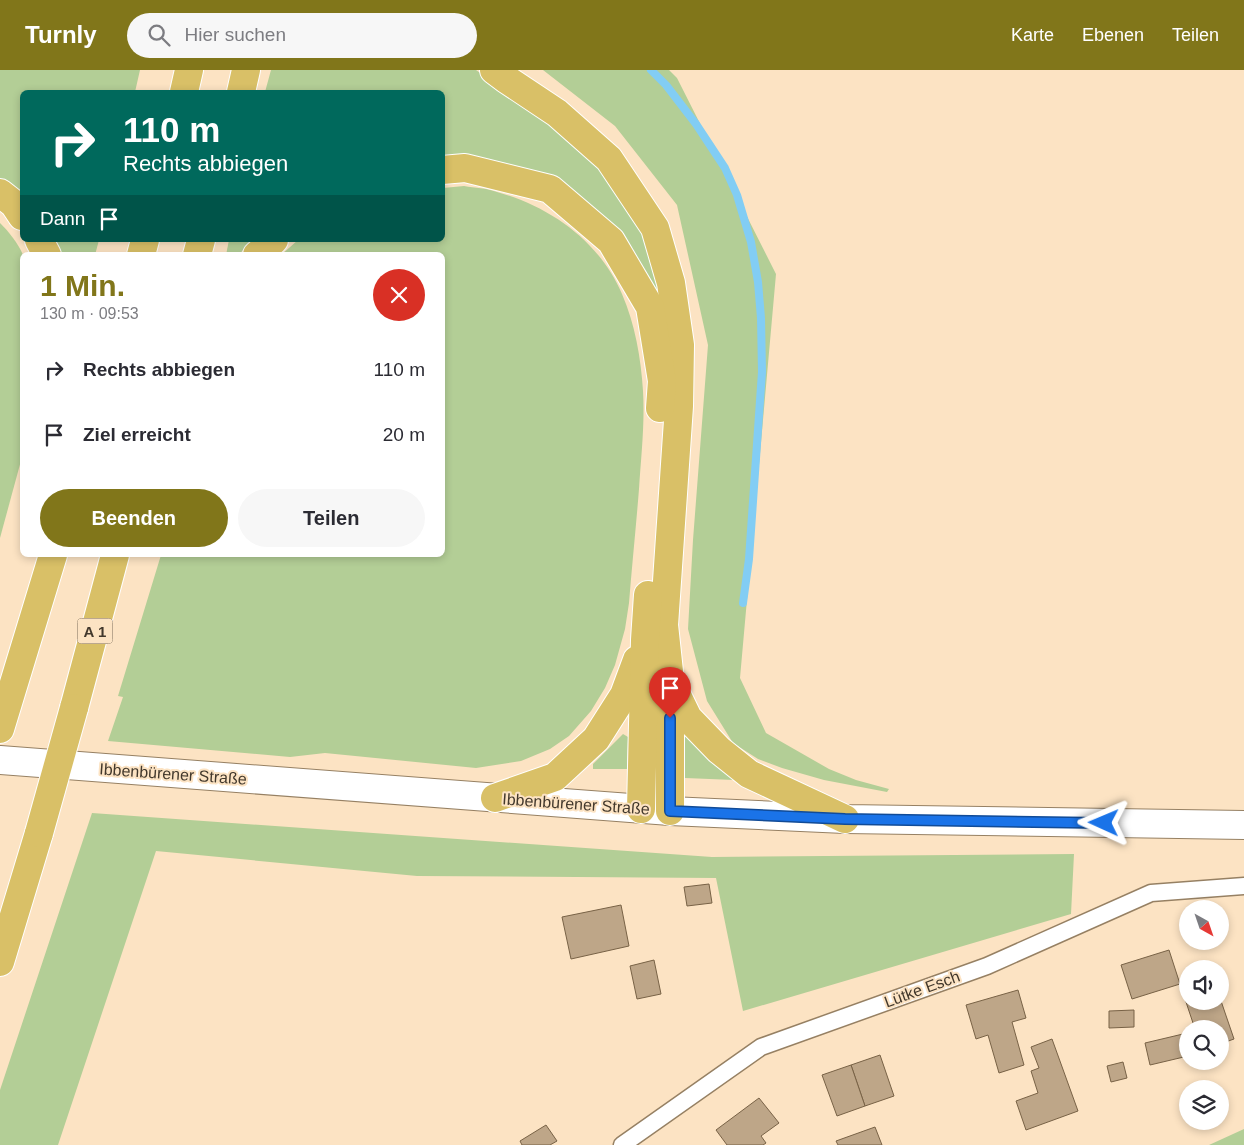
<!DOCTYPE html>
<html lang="de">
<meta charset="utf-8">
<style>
body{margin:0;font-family:Arial,sans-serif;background:#f7f7f7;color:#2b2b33;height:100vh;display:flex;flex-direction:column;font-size:19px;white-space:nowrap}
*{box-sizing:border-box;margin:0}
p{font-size:16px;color:#7c7c81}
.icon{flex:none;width:28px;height:28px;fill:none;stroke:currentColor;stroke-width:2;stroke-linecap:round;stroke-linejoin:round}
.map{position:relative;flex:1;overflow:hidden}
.drawer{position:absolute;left:20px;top:182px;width:425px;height:305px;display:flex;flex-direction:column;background:#fff;border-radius:8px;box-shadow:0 2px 8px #0003}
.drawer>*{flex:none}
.top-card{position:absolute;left:20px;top:20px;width:425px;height:152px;border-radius:8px;box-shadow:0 2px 8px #0003;background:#00695c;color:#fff;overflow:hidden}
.needle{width:32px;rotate:140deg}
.fabs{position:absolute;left:1179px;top:830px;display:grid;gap:10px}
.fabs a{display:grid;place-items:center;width:50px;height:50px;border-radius:50%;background:#fff;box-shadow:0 2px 8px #0003;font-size:25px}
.pin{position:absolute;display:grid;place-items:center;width:42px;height:42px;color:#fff;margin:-51px -21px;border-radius:50% 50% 50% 0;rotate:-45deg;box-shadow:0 0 5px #0007}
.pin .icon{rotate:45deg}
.me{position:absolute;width:55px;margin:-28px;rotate:271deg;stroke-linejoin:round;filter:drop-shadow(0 0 4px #0008)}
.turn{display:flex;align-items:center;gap:18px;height:105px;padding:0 20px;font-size:22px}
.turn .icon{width:65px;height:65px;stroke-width:2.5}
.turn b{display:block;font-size:35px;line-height:42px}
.then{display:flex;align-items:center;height:48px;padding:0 20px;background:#0003;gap:10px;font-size:19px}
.round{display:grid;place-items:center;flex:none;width:52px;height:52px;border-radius:26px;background:#f7f7f7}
.head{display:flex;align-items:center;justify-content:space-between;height:85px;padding:0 20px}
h1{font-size:30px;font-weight:700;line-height:38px;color:#81761a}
.action{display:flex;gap:10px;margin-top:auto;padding:10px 20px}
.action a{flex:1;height:58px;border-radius:30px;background:#81761a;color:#fff;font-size:20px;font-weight:700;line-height:58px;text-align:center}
.action a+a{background:#f7f7f7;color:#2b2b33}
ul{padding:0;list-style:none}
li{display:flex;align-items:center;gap:15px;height:65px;padding:0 20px}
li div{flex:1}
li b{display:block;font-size:19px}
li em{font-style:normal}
header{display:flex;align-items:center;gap:30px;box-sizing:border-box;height:70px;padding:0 25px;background:#81761a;color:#fff}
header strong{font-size:24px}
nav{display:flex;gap:28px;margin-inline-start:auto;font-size:18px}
.search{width:350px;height:45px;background:#f7f7f7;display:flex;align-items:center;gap:12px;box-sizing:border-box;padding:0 18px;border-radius:28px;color:#7c7c81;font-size:19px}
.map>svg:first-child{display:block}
.green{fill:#b3ce96}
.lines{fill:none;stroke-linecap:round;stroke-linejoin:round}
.stream{stroke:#82cdf4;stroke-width:8}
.building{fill:#bea688;stroke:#786246}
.lane-casing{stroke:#968063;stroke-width:19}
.secondary-casing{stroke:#968063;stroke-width:30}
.highway-casing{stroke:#fff;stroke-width:30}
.lane{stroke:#fff;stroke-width:16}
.secondary{stroke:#fff;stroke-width:28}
.highway{stroke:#d9c067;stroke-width:28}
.highway-bridge-casing{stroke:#fff;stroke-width:30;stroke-linecap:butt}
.highway-bridge{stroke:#d9c067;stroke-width:28}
.route-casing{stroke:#114b97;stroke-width:12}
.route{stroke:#1a73e8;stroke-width:9}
.labels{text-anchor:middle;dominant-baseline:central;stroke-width:4;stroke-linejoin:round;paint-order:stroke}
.shield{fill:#fce3c3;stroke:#7a6b59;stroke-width:1}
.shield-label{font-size:15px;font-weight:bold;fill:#42382c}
.street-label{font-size:16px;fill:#42382c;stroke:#fce3c3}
</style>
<header>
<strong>Turnly</strong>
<div class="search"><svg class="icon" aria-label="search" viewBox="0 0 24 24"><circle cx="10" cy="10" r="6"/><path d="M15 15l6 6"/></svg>Hier suchen</div>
<nav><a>Karte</a><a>Ebenen</a><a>Teilen</a></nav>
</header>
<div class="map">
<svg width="1244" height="1075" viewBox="0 0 1244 1075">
<rect width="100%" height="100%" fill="#fce3c3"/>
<g class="green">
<path d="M0 0H140L135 22H22V134L0 113Z"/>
<path d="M271 0H476L558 58 591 85 650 170 668 249 598 143 443 89 442 22H265Z"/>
<path d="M543 0H669L677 8 776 204 740 608 766 663 829 699 856 710 889 719 887 722 824 710 782 698 758 689 733 673 707 631 688 559 693 470 708 275 677 135 615 56Z"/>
<path d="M464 116C475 118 487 118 497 122 551 137 600 172 622 224 635 254 641 288 643 321 645 353 641 387 639 419 636 457 632 495 629 533L625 559 615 595 605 618 591 641 569 666 550 679 521 691 476 698 325 683 290 687 108 671 123 627 118 626 161 485H442V185H281L298 170H442L443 118Z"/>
<path d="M0 153C9 162 18 173 23 185L22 387 0 468Z"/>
<path d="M47 170H99L95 185H54Z"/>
<path d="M229 170H251L239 185H226Z"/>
<path d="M623 664 628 667 627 699H593V694Z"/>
<path d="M685 666 689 668 736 707 734 710 685 708 684 670Z"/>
<path d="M92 743 712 787 1074 784 1071 844 743 941 716 808 417 806 156 781 58 1075H0V1020Z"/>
<path d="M1244 1059V1075H1209Z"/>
</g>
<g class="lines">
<path class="stream" d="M651 0 666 15 696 54 725 98 737 125 751 172 758 212 761 248 762 302 749 489 743 533"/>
</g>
<g class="building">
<path d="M709 814 712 833 687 836 684 817Z"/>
<path d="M621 835 629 876 571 889 562 847Z"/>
<path d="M1169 880 1180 914 1132 929 1121 895Z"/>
<path d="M654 890 661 924 637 929 630 896Z"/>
<path d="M1018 920 1026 948 1012 952 1024 995 999 1003 988 965 976 969 966 935Z"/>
<path d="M1188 925V931H1220V928L1234 969 1220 974V959H1195L1184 926Z"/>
<path d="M1134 940V957L1109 958V941Z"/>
<path d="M1183 964 1188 986 1150 995 1145 973Z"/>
<path d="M1052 969 1078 1041 1026 1060 1016 1031 1038 1023 1031 1001 1039 998 1031 977Z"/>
<path d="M880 985 894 1026 865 1036 851 995Z"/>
<path d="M1123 992 1127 1008 1111 1012 1107 996Z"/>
<path d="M851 995 865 1036 837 1046 822 1005Z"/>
<path d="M759 1028 779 1053 761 1066 766 1073 763 1075H727L716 1060Z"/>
<path d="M546 1055 557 1071 550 1075H522L520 1071Z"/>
<path d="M875 1057 882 1075H838L836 1071Z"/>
</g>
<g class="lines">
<g class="lane-casing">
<path id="lane" d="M622 1075 761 977 987 896 1151 823 1244 816"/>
</g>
<g class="secondary-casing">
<path id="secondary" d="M0 690 670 741 845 749 1244 755"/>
</g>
<g class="highway-casing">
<g id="highway">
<path d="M494 0 506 9 557 43 609 89 655 158 671 213 680 275 679 336 664 555 670 611V741"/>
<path d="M184 22 189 0"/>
<path d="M241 22 246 0"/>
<path d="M442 100 465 98 550 119 611 171 650 237 662 311 660 338"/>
<path d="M0 123 14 134 22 146"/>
<path d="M39 170 47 185"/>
<path d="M141 185 145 170"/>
<path d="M197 185 201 170"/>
<path d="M257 185 274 170"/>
<path d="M672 615 688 648 719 680 749 704 845 749"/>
<path d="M74 638 115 485"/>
<path d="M0 659 53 485"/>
<path d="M495 728 555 707 596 669 624 625 637 590"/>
<path d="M641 739 645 570 648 525"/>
<path d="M0 892 39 763"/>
</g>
</g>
<use href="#lane" class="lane"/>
<use href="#secondary" class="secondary"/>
<use href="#highway" class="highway"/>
<g class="highway-bridge-casing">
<path id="highway-bridge" d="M39 763 74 638"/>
</g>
<use href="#highway-bridge" class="highway-bridge"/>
</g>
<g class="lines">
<g class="route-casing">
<path id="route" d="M670 648V741L845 749 1104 753"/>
</g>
<use href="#route" class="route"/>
</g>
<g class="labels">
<rect class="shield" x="77.5" y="548.5" width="35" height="25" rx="4"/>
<g class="shield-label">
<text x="95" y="561">A 1</text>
</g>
<g class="street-label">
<text transform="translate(173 704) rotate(4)">Ibbenbürener Straße</text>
<text transform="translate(576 734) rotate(4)">Ibbenbürener Straße</text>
<text transform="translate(922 919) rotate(-20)">Lütke Esch</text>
</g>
</g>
</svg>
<div class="fabs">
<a><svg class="needle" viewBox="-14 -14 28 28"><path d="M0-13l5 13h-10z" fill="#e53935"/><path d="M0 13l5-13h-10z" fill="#7c7c81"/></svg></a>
<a><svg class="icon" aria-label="sound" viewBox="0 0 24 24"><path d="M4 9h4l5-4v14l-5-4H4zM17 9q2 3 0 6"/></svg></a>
<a><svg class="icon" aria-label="search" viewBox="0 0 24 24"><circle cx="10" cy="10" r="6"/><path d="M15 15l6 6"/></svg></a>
<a><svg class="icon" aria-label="layers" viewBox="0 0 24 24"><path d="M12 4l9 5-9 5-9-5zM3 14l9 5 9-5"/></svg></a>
</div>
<div class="pin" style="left:670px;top:648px;background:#d93025"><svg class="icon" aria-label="arrive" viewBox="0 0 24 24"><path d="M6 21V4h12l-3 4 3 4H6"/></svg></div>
<svg class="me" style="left:1104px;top:753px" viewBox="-20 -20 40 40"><path d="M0-17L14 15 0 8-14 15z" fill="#1a73e8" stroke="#fff" stroke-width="4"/></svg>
<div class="top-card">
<div class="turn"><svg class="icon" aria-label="right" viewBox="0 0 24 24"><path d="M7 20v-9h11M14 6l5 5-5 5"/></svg><div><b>110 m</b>Rechts abbiegen</div></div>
<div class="then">Dann<svg class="icon" aria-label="arrive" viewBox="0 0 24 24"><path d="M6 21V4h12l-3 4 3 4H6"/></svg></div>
</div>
<section class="drawer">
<div class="head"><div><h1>1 Min.</h1><p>130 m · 09:53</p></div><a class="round" style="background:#d93025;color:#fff"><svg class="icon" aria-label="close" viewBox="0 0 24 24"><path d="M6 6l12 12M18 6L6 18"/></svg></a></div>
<ul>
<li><svg class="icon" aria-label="right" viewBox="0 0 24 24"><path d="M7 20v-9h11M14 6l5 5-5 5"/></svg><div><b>Rechts abbiegen</b></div><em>110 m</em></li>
<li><svg class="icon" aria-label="arrive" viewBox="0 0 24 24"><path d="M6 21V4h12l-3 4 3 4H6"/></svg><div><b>Ziel erreicht</b></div><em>20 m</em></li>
</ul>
<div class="action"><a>Beenden</a><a>Teilen</a></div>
</section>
</div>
